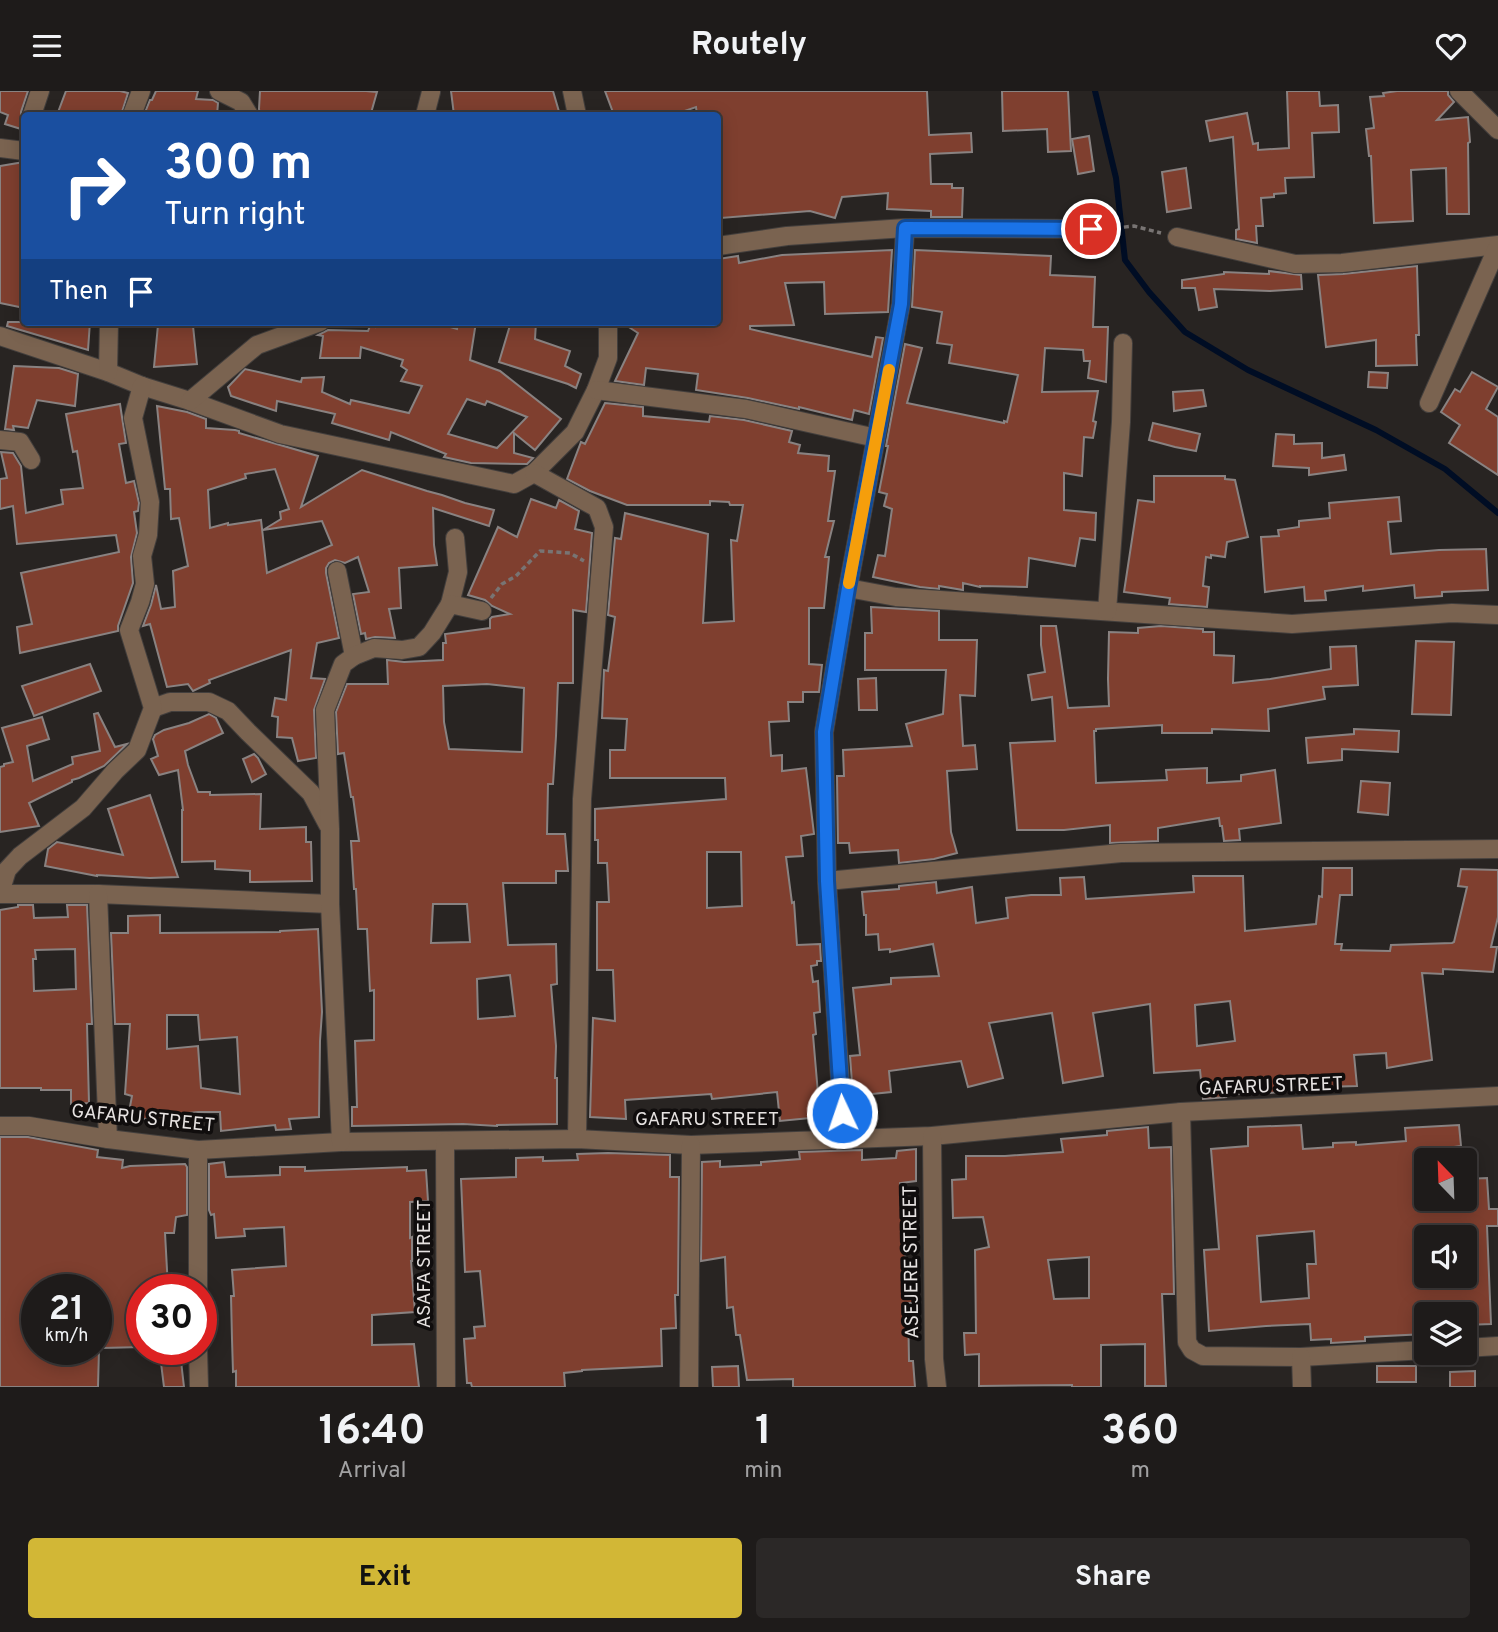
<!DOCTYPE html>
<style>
body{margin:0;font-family:Overpass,sans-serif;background:#2b2827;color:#f1f3f6;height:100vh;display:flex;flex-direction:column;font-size:26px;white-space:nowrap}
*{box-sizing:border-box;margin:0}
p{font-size:23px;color:#a1a1a2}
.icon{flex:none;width:38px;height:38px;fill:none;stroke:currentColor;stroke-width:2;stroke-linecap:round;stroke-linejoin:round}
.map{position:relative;height:1296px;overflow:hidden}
.side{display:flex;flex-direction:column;background:#1e1b1a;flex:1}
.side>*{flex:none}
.banner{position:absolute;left:21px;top:21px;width:700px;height:214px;border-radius:7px;box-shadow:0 4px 18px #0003,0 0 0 2px #3c3939;background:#1a4fa0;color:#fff;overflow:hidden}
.needle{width:46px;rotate:337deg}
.fabs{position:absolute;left:1414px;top:1057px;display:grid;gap:14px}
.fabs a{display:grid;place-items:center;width:63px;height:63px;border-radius:7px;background:#1e1b1a;box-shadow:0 4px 18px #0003,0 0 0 2px #3c3939;font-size:35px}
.speed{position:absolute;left:21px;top:1183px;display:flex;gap:14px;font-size:35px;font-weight:700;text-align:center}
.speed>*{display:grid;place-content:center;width:91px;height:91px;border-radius:50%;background:#1e1b1a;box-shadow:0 4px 18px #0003,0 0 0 2px #3c3939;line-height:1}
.speed small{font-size:18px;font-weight:400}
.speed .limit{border:10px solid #d22;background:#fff;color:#111}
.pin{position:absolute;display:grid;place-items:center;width:60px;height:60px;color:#fff;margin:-30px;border:4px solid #fff;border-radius:50%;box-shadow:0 2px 7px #0007}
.me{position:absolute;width:77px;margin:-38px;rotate:357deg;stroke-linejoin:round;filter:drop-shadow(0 0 5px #0008)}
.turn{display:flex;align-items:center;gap:24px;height:147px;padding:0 28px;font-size:32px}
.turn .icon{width:91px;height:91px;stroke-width:2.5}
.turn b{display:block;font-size:49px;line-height:60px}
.then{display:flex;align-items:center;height:66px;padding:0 28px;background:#0003;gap:14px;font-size:26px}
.eta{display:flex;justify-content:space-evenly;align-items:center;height:119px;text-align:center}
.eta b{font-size:42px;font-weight:700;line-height:49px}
.action{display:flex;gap:14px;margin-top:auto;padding:14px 28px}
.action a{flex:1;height:80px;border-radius:7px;background:#d2b736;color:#111;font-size:28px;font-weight:700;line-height:80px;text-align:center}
.action a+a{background:#2b2827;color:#f1f3f6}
header{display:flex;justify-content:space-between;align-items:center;height:91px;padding:0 28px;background:#1e1b1a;font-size:32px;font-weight:700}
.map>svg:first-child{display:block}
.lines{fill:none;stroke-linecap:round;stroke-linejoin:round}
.stream{stroke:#000d24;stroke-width:6}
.building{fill:#7f3f2f;stroke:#898281;stroke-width:2;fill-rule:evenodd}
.street-casing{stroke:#433f3d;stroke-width:20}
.path{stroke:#787473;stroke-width:3.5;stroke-dasharray:5 3.5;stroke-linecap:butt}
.street{stroke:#7a6350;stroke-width:18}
.route-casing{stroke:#114b97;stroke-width:18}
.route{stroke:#1a73e8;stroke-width:12}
.slow{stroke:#f59e0b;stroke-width:12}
.labels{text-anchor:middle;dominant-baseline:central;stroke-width:7;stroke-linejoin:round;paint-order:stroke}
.street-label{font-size:19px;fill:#e6e2e1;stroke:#100d0d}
</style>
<header><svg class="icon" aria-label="menu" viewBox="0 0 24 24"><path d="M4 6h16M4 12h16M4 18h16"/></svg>Routely<svg class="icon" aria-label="heart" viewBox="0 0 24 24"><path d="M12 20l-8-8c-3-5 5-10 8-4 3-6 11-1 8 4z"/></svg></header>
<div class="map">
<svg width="1498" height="1296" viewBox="0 0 1498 1296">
<rect width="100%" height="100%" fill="#282422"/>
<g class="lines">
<path class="stream" d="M1095 0 1116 87 1125 169 1149 201 1185 241 1248 279 1376 339 1445 378 1498 422"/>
</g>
<g class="building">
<path d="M0 0H28L21 21V27L24 32 21 38 5 33 8 24 0 21Z"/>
<path d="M66 0H120L128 2 121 24H57Z"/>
<path d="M156 0H198L196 8 213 9 218 12 217 24H144L150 9H152Z"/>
<path d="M260 0H366L377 1 371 22 356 24H260L259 18Z"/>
<path d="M451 0H553L560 24H454Z"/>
<path d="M605 0H927L929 44 971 42 972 61 930 63 931 93H952V97H963L962 126H931V120L887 118 888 102 842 106 835 127 810 120 721 127 718 77V24H697L696 16 673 24H614Z"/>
<path d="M1002 0H1068L1071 60 1048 61 1047 38 1003 40Z"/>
<path d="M1287 0H1319L1320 15 1338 14 1339 41 1312 42 1314 86 1285 87 1286 102 1274 103V106L1261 107 1263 135H1256L1257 152 1236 148V139L1239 138 1233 46 1210 50 1206 30 1247 22 1253 53 1258 52V59L1289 57Z"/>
<path d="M1397 0H1448V4L1454 11 1437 29 1468 26 1470 51 1468 52 1469 123H1447L1446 77 1411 79 1413 130 1374 132 1371 65H1369L1366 38 1374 37 1370 6 1384 5 1383 2Z"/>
<path d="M1089 45 1094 80 1078 83 1072 48Z"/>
<path d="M24 71V217L0 212V75Z"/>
<path d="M1186 77 1191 117 1167 121 1162 81Z"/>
<path d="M892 159 888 221 825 223 824 191 785 192 794 234 750 235V238L872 266 876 246 883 247 869 323 854 319 852 329 799 316V318L748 307 696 299 698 283 646 277 644 294 615 290 638 242 621 231H718V168L738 165 739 172 782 164Z"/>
<path d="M915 159 1051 165 1050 184 1095 186 1093 236H1108L1106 291 1088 287 1090 270H1084L1083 259 1045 257 1042 301 1098 300 1093 330 1096 331 1093 347 1084 346 1082 385 1064 382V419L1096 422 1095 449 1080 447 1075 475 1029 467 1027 496 980 495V496L963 492V499L939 495V498L920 496 873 486 878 464 885 465 892 418 884 415 887 403 879 401 888 355H886L905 253 922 257 907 312 1004 332V330L1007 331 1018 284 949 272 952 254 937 252 942 221 912 216Z"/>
<path d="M1417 175 1419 244H1416L1417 274 1376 275V249L1326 256 1318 184 1343 183Z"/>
<path d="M1269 180 1301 184 1302 198 1270 200 1214 198 1217 216 1199 219 1195 197H1182V189L1224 183V181L1269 183Z"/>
<path d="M8 231H90L88 259 7 235Z"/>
<path d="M377 231H433L457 238 458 231H476L470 269 500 280 561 328 535 359 514 342V362L533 367 527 373 471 372 444 366 446 363 391 341 389 349 332 332 335 323 277 310 276 320 231 305 228 296 245 278 301 291 302 287 324 286 322 301 350 313 351 309 409 322 422 295 401 290 407 279 401 275 403 269 361 256 360 267H320L323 245 318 244 328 239 368 240 370 235 375 236ZM467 308 485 314 487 310 527 326 497 357 448 343Z"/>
<path d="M511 231H536L535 248 570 260 565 275 581 283 576 297 568 293 499 271Z"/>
<path d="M158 234 193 235 197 273 154 276Z"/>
<path d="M14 275 59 277 78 283 75 315 37 309 28 337 13 335 14 339 5 338Z"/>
<path d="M1369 281 1388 282 1387 297 1368 296Z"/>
<path d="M1472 281 1498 296 1486 318 1498 326V384L1449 352 1460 334 1441 321 1455 298 1460 301Z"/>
<path d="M1203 299 1206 315 1174 320 1173 301Z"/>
<path d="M605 312 643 316V325L709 331 710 325 744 329 792 340 789 351 800 354 798 362 829 365 828 380H835L828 430H834L825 466H829L824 517H809V573L822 574 819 601H803V611H788L789 630 769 631 771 665 782 664V680L806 677 814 743 801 745 803 765 786 766 792 812 794 811 797 854 820 853 821 870H817V874L811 875 813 891 818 890 820 921 814 922 816 943 813 944 820 1026 780 1030 777 1001 712 1008 711 1003 625 1009 626 1028 590 1026 593 927 615 930 613 879H597V811H609L607 772H598V749H595V718L726 708 725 687H610V659H625L627 628 602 627 604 579 608 580 615 526 608 524 615 447 621 448 625 422 708 443 703 532 734 530 731 449 737 450 743 414H730L729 411 710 410V414H627L590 400 567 388 581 351 585 353ZM707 761H741L742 815 707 817Z"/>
<path d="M120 313 126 352 119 353 126 392 134 390 139 412 138 420 134 421 137 442 131 466 133 492 118 535V540L20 562 17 536 32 533 21 482 119 461 116 444 17 453 13 415 0 418V388L7 387 1 361 13 362 21 375 26 422 63 413 61 399 83 397 77 360 73 361 66 323Z"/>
<path d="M157 315 187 321 206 328V337L235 339 239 340V342L318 365 301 416 362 379 427 400 442 404 465 412 494 419 489 435 433 417 434 454 437 474 399 477 401 517 389 518 395 547 375 546 366 548 365 542 361 543 353 503 369 501 358 466 345 472 335 469 329 472 326 477V482L339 547 317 552 311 587 325 588 314 619 316 667 298 670 292 647 277 646 278 626 272 625 275 607 286 609 291 559 209 589 210 592 193 600 188 593 167 596 150 533 143 535 151 514 156 494 161 518 175 516 173 480 188 475 179 427 171 428 170 398H165ZM275 378 289 418 280 421 281 428 263 439 322 430 332 454 267 482 261 429 228 434V432L210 437 208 399 246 387 245 383Z"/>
<path d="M1153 332 1200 343 1196 360 1175 356 1149 349Z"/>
<path d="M1276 343 1294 344V353L1322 352V367L1344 364 1346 379 1309 384V377L1273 375Z"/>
<path d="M1154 385H1225V388L1235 389 1248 446 1227 451 1225 466 1211 464V467L1206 466 1203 495 1209 496 1207 516 1169 513 1170 507 1124 501 1138 409 1154 411Z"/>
<path d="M1399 406 1401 430 1388 431 1391 463 1439 459 1486 458 1488 499 1442 501V505L1415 507 1414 494 1363 500V495L1325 500 1326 509 1305 510 1304 496 1265 501 1261 446 1279 445 1278 439 1299 436V430L1330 427 1329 412Z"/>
<path d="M531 408 556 417 559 409 579 420 575 438 592 442 586 521 573 519V592H558L556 645 553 693H548L547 743H565L568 780H556V792H503L508 854 556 853 557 893 551 894 556 955 555 987H557V1033L497 1034V1035L463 1033 352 1035V1016H357L355 950 374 949V899L370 900 367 838H358L356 798H354L351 750H359L353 706H351L344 662 338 663 336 621 347 593H388L387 569 404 571 443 569V552H446L445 543 490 537V528L492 526 510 523 492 515 485 509 468 504 498 436 517 446ZM487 593 524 597 522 661 449 658 444 631 443 595ZM433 813H467L470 851 431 852ZM510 884 515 925 478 928 477 888Z"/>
<path d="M871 516 939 520V549H977L975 605 960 604 963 655 975 654 977 678 947 680 951 741 957 762 934 768 899 772 898 759 850 762 849 752H838L837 685H844L843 659 912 655 906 633 943 623 946 579H865V542H872Z"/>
<path d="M1041 535H1056L1068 617 1109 615 1108 588 1109 541 1138 542V537L1161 535 1203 538V541H1214V564L1234 565 1233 592 1270 588 1331 578 1330 556 1356 555 1358 594 1323 596 1325 608 1268 618 1269 640 1212 638V642H1162V634L1096 638V640H1094L1096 692 1167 689 1166 679 1207 677V692L1241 690V684L1275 679 1281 732 1239 738 1240 749 1224 750 1222 735H1220L1219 727 1158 737V750L1110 752V734L1064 739H1017L1010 652 1055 650 1052 606 1032 609 1028 584 1045 581 1041 554Z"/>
<path d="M1416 550 1454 551 1451 624 1412 623Z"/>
<path d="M90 573 101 600 34 625 22 595Z"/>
<path d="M876 587 877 619H859L858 588Z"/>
<path d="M98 622 115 656 127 653 104 675 79 687 72 689V691L29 712 39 735 0 741V676L4 675V673L13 671 2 637 42 626 49 648 27 655 33 690 73 673 72 666 100 660 94 623Z"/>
<path d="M209 623 216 627 223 642 185 660 188 674 198 701H210V704L261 703 260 738 306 736V751H311L312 790 250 791V780L215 778V770L182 771V719H183L178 679 159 684 151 668 158 665 153 648 155 644 164 639 189 632Z"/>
<path d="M1354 638 1399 640 1398 661 1342 658V669L1308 672 1306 647 1354 643Z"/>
<path d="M254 663 258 667 266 683 252 691 243 668Z"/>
<path d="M1361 690 1390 692 1388 724 1358 721Z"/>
<path d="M150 704 178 786 150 787 97 784V785L45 775 48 758 57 751 123 764 108 718Z"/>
<path d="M1323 777H1352V804H1340L1335 853H1342L1341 859 1390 860 1391 854 1452 852 1454 851 1467 796 1458 795 1461 778 1498 779V826L1491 856H1497L1493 881 1443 878V883L1422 882 1432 969 1387 977 1386 962 1354 964 1357 995 1288 997V1000L1262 1003H1225L1226 1006 1203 1008 1200 979 1154 982 1150 913 1093 922 1103 985 1063 992 1052 922 989 932 1003 987 968 996 961 970 889 980 891 1001 853 1005 850 965 860 964 853 897 891 893V887L939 885 933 853 890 861V858L879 859 878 843 866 844V824H864L862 801 899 798V795L936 791 937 802 972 796 976 832 1008 827 1006 807 1031 804H1061L1060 787 1084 786 1086 808 1194 801 1193 785H1243L1245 840 1316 833 1319 805 1322 806ZM1230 910 1235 950 1197 955 1195 914Z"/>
<path d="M18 814H33L34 827 68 826 67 814H87L92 933H87L89 1012 71 1013V999H41V997H0V819L18 816ZM75 858 76 898 34 900 33 868H36L35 859Z"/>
<path d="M160 824V842L280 841V840L318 838 322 921 320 950 319 1026 289 1028 291 1038 276 1039 275 1034 221 1040 220 1021H198L162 1025V1030L128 1026 132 1005 125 1003 130 933H115L111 842H128V825ZM167 924H198L200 949 237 946 240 1003 201 997 198 955 167 958Z"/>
<path d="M1301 1034 1303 1058 1333 1056V1052L1356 1051V1054L1406 1050 1405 1037 1459 1034 1461 1055 1432 1059 1433 1069H1426V1108H1465V1088L1487 1087 1489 1118H1498V1135H1487L1491 1233 1465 1234V1223H1426V1243L1365 1246V1250L1331 1252V1248L1311 1249 1310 1233 1266 1235 1209 1240 1204 1159 1219 1158 1211 1058 1248 1055V1036ZM1314 1140 1316 1173H1307L1309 1207 1261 1211 1257 1145ZM1426 1146H1465V1185H1426Z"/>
<path d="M1148 1036 1149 1057 1171 1056 1174 1203H1162L1166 1295H1145V1253L1101 1254V1296H1072V1294L979 1295V1263L965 1264 964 1242H976L975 1159 989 1156 983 1126 953 1127 952 1089 966 1088V1065H1005L1063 1061 1061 1048 1107 1044V1040ZM1089 1166V1207L1054 1208 1048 1169Z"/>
<path d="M0 1046H28L98 1059 97 1066 123 1069 122 1077 130 1075 185 1073 187 1076V1124L176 1126 174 1142H165L168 1197 142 1198V1256L102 1257 100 1201H96V1199H37V1258H99L98 1296H0Z"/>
<path d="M916 1058V1090L900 1092 907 1188H913V1212H908L909 1270H913L915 1296H793V1288L747 1289 740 1244H736L733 1216 727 1217 725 1166 701 1170 702 1071 720 1070V1076L761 1074V1071L800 1068 799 1061 862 1059V1069L896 1067 897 1060Z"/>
<path d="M608 1062 670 1064V1086H679L678 1204H675L676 1237 661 1238 662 1275 582 1279V1280L564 1282 565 1296H472L471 1292H467L464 1248 475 1247 474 1236 485 1235 480 1180 465 1181 461 1088 516 1086V1067L543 1066V1070L578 1069 577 1063Z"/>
<path d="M224 1071 226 1086 280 1084V1076H305V1080L407 1076V1080L426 1079 428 1110 410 1111V1147L412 1146V1170H411L415 1221 372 1224V1254L414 1253 419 1296H236V1280L233 1281 232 1248 231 1205H234L232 1179 286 1175 284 1136 244 1138 245 1145 216 1147 214 1123 211 1124 209 1119V1073Z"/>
<path d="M181 1270 184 1296H164L161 1272Z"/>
<path d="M738 1275 739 1296H713L712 1276Z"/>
<rect x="1377" y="1275" width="39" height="16"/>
<path d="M1475 1280V1296H1450V1281Z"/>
</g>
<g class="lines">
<g class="street-casing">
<g id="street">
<path d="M219 0 241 11 249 24"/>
<path d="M572 0 577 24"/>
<path d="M1459 0 1498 39"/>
<path d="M32 24 40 0"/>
<path d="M132 24 141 0"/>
<path d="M425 24 431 1"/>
<path d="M0 57 24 60"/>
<path d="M1177 146 1295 173 1342 172 1498 154"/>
<path d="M718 155 787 145 905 137 1091 138"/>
<path d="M0 245 108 281 142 295 190 310 280 343 514 393 534 382 575 341 596 299 608 267V231"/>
<path d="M108 281 109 231"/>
<path d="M596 299 746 318 876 347"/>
<path d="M190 310 257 254 320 231"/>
<path d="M1429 312 1498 155"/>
<path d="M0 349 20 351 31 369"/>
<path d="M534 382 597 417 604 436 582 708 577 1048"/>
<path d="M337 480 354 565"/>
<path d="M848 497 896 506 1292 533 1452 522 1498 524"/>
<path d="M450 513 458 481 455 447"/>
<path d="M1107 520 1121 331 1123 252"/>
<path d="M153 617 170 611H209L228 620 248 641 311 702 328 734"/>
<path d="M827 790 1121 762 1498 758"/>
<path d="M0 802 7 779 20 765 83 717 115 680 137 659 153 617 129 539 140 511 145 493 142 465 148 444 150 411 133 327 142 295"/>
<path d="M0 803H98L330 813"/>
<path d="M98 803 108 1048"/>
<path d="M1181 1021 1187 1251 1192 1259 1203 1265 1301 1266 1426 1259"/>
<path d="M0 1035H29L108 1048 198 1059 341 1051 577 1048 691 1054 932 1045 1181 1021 1498 1005"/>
<path d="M932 1045 934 1268 937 1296"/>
<path d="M844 1048 827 790 824 641 848 497 901 213 905 137"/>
<path d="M341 1051 330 813V738L325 619 343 573 354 565 374 557 402 559 419 556 432 542 450 513 482 520"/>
<path d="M445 1051 446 1296"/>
<path d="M198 1059V1199"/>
<path d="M1465 1257 1498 1255"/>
<path d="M198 1258 199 1296"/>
<path d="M1301 1266 1302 1296"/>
<path d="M689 1296 691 1054"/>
</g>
</g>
<g class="path">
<path d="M1107 138 1134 135 1161 142"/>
<path d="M491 507 502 493 516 485 540 460 570 462 584 470"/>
</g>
<use href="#street" class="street"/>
</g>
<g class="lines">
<g class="route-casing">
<path id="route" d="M842 1022 827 790 824 641 848 497 901 213 905 137 1091 138"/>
</g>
<use href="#route" class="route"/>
<path class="slow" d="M849 492 889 279"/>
</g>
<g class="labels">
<g class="street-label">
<text transform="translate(1271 996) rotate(-2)">GAFARU STREET</text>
<text transform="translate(143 1028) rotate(6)">GAFARU STREET</text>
<text x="707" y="1029">GAFARU STREET</text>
<text transform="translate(912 1171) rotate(-91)">ASEJERE STREET</text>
<text transform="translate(425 1173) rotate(-90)">ASAFA STREET</text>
</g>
</g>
</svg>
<div class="fabs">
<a><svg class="needle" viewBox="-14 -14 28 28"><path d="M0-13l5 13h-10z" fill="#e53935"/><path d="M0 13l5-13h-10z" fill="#a1a1a2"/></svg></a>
<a><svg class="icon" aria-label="sound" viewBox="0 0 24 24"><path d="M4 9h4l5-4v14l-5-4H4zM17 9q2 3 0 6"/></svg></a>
<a><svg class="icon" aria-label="layers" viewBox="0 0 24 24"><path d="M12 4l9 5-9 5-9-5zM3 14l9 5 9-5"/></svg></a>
</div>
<div class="speed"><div>21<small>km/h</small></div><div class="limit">30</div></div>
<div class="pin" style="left:1091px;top:138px;background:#d93025"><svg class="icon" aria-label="arrive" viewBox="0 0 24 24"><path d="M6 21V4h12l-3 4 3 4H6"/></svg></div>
<svg class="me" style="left:842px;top:1022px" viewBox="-20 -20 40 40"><circle r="17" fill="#1a73e8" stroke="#fff" stroke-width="3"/><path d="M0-11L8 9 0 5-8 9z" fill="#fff"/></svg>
<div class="banner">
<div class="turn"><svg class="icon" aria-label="right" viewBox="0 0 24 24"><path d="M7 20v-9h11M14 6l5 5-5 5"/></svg><div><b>300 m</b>Turn right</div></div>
<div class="then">Then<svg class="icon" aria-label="arrive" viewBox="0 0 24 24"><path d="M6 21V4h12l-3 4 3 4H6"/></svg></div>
</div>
</div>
<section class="side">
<div class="eta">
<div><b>16:40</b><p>Arrival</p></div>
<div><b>1</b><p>min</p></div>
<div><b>360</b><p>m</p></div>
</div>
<div class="action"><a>Exit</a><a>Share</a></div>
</section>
